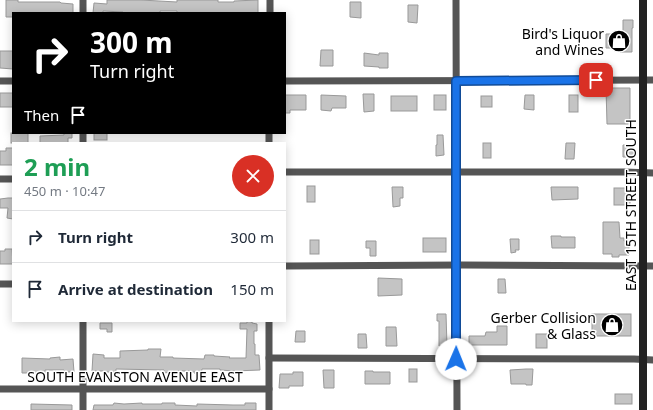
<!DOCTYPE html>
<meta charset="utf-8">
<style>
body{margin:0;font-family:"Noto Sans",sans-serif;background:#f2f2f3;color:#1f2937;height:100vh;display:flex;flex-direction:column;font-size:15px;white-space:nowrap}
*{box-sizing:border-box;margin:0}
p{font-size:13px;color:#747a83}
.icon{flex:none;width:22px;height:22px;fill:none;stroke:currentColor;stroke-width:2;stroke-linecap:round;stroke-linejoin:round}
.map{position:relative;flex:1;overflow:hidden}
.panel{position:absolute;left:12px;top:142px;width:274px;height:180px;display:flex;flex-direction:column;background:#fff;border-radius:0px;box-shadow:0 2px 10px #0003}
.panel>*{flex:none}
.banner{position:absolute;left:12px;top:12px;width:274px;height:122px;border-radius:0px;box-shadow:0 2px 10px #0003;background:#000;color:#fff;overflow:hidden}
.pin{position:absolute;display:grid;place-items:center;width:34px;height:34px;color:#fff;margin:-17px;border-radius:8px;box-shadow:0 2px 6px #0006}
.me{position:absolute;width:44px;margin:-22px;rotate:1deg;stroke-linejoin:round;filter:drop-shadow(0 0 3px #0008)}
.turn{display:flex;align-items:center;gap:14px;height:84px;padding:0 12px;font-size:18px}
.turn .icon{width:52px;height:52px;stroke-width:2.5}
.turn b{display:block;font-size:28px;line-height:34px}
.then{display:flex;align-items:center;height:38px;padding:0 12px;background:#0003;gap:8px;font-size:15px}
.round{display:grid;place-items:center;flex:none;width:42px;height:42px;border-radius:21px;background:#f2f2f3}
.headline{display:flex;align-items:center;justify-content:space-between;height:68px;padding:0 12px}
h1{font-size:24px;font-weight:700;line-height:30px;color:#1e9e55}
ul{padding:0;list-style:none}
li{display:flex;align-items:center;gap:12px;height:52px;padding:0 12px;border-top:1px solid #e0e1e3}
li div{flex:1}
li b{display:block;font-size:15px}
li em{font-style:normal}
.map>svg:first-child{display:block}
.building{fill:#c4c4c4;stroke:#999}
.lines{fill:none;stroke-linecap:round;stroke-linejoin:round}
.minor{stroke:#555;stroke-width:7}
.secondary{stroke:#222;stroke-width:8}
.route-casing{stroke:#114b97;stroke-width:10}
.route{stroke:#1a73e8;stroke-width:7}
.labels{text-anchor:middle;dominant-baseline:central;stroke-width:3;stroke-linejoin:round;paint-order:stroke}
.poi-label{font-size:14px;fill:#000;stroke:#fff;text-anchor:end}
.street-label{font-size:14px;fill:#000;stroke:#fff}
</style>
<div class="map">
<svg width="653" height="410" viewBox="0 0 653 410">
<rect width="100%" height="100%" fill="#fff"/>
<g class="building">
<path d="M6 0H18V2H60L61 3 73 4V13H13V17H6Z"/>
<path d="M107 0H141L177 2V0H218V2H234V1L258 0V13H177V11H160V13H123V12L103 11V13H93L94 3 107 4Z"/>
<path d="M350 2H361V18L350 17Z"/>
<path d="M408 5H418L417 23 408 22Z"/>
<path d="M623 20H633V28H632V52H620V48H606V34H623Z"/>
<path d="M321 50H333V66H320Z"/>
<path d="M0 51H13V69L0 68Z"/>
<path d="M364 53 379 55V53H388V68H379V67L364 66Z"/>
<path d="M606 88H630V124H607Z"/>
<rect x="0" y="93" width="13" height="14"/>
<path d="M363 94H374V111L364 112Z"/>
<path d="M285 95H306V110H290V113H285Z"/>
<path d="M321 95 346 96V108H332L331 111 321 110Z"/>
<rect x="434" y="95" width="12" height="15"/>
<path d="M525 95H534V110L524 109Z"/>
<rect x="569" y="95" width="9" height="17"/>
<rect x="391" y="96" width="26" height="15"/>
<rect x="481" y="96" width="11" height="11"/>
<rect x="11" y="133" width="17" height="10"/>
<path d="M64 133H72V138H68V143H40V136L64 135Z"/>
<rect x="94" y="133" width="13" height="7"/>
<path d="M437 135H443L444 155 436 156V145H437Z"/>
<rect x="483" y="143" width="8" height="15"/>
<path d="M566 143H575L574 159H565Z"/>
<path d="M623 145H633L634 157H623Z"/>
<path d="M6 148H13V165H0V151H6Z"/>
<rect x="307" y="186" width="8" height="16"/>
<path d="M392 187H403V198H400V206L393 207Z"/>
<path d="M551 187H578V199L552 200Z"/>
<rect x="614" y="188" width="16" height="17"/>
<path d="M8 198H13V219L7 218 8 208H0V199Z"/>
<path d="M603 222H619L620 238H624V241H629V255H619V257H612V254H603Z"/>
<path d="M551 236H561V237H575V248H552Z"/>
<rect x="423" y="238" width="23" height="14"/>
<path d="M510 239H519V250H515L516 252 511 253Z"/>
<rect x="310" y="240" width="9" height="14"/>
<path d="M366 241H376V256H370V248H366Z"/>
<path d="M5 249H12L13 264H0V251H5Z"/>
<path d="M378 278 402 279V295L378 296Z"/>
<path d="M498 279H505L506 293H498Z"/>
<path d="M437 314H446L447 346H439V321H437Z"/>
<rect x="592" y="314" width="39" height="22"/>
<path d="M247 321 252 322V323L257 324V331H254V344H255V355H259L260 370 234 371 220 370V369H202L201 374H195V372H192V371H173V372L164 373V370L116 369V374H110V372H106V371H92L93 354 104 355V358H120V351L148 350V349H161L160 357H173V358L204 359 205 355H214V356L230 357 229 358H246L247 329H240V323H247Z"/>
<path d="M100 323H112V332H107V329H100Z"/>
<path d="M497 326H507V345H469V336H485L486 332H497Z"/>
<path d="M386 327H396L397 346H386Z"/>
<path d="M296 331H305V342H295Z"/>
<path d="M358 334H366L367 348H358Z"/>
<rect x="536" y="334" width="11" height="14"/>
<path d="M60 357V360L73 359 74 372H64V370H45V373H22V358L50 359V358Z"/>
<rect x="409" y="369" width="8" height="13"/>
<path d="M526 369H533L532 385H526V384H511L510 370Z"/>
<path d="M323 370H334V388H324Z"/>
<path d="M365 371H373V372H390V384H365Z"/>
<path d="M293 372H303V386H289V388H279L280 374H293Z"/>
<rect x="615" y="394" width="17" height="10"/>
<path d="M114 403 124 404 142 403V404H162V403H175V405L197 406V404L233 405H245V403H256V410H93L94 405H113Z"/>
<path d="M31 404 72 405V410H31Z"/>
</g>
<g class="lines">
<g class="minor">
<path d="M83 0V13"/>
<path d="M270 0V13"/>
<path d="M456 0 457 410"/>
<path d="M0 81H13"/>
<path d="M285 81 653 80"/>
<path d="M83 133V143"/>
<path d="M269 143V133"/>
<path d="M285 172H624L653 173"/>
<path d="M0 179H13"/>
<path d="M285 266 462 265 653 266"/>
<path d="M0 284H13"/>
<path d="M269 321V410"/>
<path d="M269 358 634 359 653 360"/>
<path d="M0 389H269"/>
<path d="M83 410V321"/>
</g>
<path class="secondary" d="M643 410V0"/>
</g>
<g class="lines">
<g class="route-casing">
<path id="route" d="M456 359V81L596 80"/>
</g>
<use href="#route" class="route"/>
</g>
<defs>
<g id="shop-disc" transform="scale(1.15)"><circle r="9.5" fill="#000" stroke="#fff"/><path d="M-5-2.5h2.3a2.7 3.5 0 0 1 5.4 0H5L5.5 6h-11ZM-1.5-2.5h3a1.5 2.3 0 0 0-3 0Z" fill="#fff"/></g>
</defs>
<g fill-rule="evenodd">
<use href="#shop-disc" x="619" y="41"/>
<use href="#shop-disc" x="612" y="325"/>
</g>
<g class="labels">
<g class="poi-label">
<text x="604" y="33">Bird's Liquor<tspan x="604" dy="16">and Wines</tspan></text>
<text x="596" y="317">Gerber Collision<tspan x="596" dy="16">&amp; Glass</tspan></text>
</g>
<g class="street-label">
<text transform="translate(630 205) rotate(-90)">EAST 15TH STREET SOUTH</text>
<text x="135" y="376">SOUTH EVANSTON AVENUE EAST</text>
</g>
</g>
</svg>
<div class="pin" style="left:596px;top:80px;background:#d93025"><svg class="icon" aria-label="arrive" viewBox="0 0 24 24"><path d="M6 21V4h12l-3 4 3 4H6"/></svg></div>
<svg class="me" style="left:456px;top:359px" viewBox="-20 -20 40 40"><circle r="19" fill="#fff"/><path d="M0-13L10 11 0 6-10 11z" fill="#1a73e8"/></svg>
<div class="banner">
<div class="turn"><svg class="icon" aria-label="right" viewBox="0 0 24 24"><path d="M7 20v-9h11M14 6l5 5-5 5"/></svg><div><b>300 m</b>Turn right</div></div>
<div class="then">Then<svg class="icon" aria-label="arrive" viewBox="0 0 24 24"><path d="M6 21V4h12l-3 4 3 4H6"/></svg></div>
</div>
<section class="panel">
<div class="headline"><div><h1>2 min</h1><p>450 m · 10:47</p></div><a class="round" style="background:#d93025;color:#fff"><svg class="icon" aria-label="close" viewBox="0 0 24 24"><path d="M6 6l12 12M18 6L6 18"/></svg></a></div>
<ul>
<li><svg class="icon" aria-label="right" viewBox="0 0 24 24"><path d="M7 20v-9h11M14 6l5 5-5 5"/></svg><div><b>Turn right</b></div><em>300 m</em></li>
<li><svg class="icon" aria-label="arrive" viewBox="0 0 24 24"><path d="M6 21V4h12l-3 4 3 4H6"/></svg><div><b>Arrive at destination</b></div><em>150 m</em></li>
</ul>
</section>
</div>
